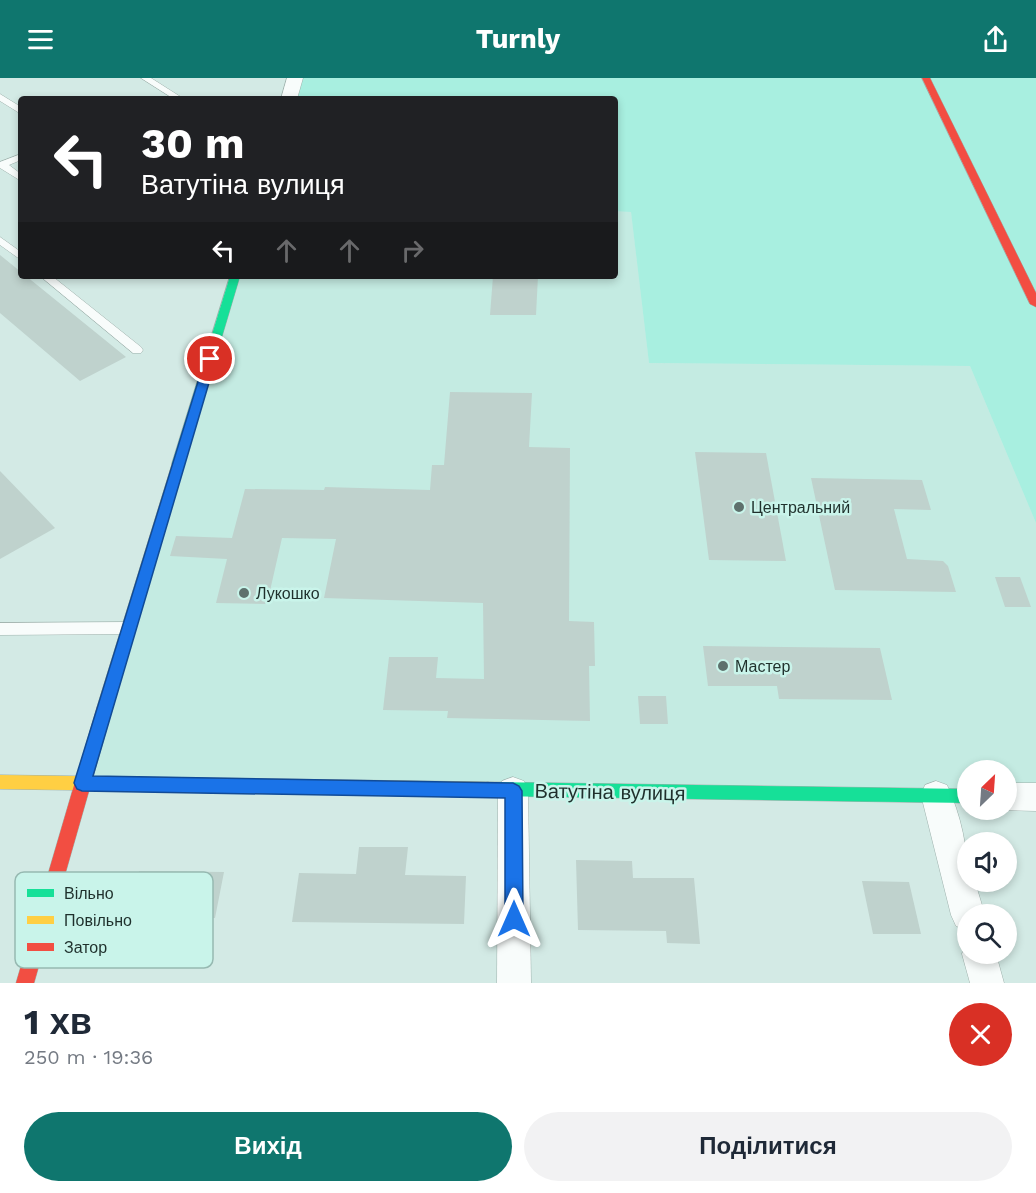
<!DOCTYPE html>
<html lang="uk">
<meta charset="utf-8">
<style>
body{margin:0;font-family:"Work Sans",sans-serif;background:#f2f2f3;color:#1f2937;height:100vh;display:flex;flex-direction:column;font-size:22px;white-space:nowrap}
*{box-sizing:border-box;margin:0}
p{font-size:20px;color:#747a83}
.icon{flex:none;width:33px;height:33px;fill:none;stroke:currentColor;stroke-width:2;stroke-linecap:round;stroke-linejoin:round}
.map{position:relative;height:905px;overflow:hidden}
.side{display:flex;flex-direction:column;background:#fff;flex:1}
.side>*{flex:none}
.banner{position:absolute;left:18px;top:18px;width:600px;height:183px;border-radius:6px;box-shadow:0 3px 9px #0003;background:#202124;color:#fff;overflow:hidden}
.needle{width:39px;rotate:25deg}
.fabs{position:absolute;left:957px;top:682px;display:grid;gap:12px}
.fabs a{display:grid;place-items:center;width:60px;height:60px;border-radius:50%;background:#fff;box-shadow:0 3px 9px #0003;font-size:30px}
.pin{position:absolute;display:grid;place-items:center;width:51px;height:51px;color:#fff;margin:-26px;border:3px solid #fff;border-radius:50%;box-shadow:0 2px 6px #0007}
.me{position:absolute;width:66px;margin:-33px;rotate:0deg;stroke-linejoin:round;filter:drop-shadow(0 0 4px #0008)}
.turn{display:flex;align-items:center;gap:21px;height:126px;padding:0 24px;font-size:27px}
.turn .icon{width:78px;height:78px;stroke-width:2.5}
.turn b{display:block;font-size:42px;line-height:51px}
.lanes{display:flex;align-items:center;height:57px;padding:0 24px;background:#0003;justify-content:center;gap:30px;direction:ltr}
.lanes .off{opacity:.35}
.round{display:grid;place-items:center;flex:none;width:63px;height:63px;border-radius:32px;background:#f2f2f3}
.head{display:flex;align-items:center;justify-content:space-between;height:102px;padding:0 24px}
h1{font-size:36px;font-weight:700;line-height:45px}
.action{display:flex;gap:12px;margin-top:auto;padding:12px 24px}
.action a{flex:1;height:69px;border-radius:36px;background:#0f766e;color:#fff;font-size:24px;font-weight:700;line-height:69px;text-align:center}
.action a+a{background:#f2f2f3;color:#1f2937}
header{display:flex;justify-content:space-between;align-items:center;height:78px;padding:0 24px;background:#0f766e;color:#fff;font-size:27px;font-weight:700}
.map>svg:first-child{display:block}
.built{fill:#c4ebe2}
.green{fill:#a8efe0}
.building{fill:#bfd2cd}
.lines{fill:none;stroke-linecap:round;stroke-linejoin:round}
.lane-casing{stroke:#9eb0ab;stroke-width:1}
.street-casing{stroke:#9eb0ab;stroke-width:1}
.fast-casing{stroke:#9eb0ab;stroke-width:1}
.slow-casing{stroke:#9eb0ab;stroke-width:1}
.jam-casing{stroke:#9eb0ab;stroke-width:1}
.lane{fill:#f8fcfb;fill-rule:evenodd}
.street{fill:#f8fcfb;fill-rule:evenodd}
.fast{fill:#16e098;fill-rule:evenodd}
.slow{fill:#ffcf43;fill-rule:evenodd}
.jam{fill:#f24e42;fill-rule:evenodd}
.route{fill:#1a73e8;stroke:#114b97;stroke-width:1.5}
.poi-dot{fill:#5e716d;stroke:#c9f4ea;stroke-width:2}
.labels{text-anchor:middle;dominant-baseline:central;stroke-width:5;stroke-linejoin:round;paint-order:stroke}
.poi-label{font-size:16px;fill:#1f302c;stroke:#c9f4ea;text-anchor:start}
.near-street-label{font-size:20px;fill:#1f302c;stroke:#c9f4ea}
.key{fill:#c9f4ea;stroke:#96b9b1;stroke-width:1.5}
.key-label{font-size:16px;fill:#1f302c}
</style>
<header><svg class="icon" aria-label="menu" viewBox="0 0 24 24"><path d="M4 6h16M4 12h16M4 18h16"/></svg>Turnly<svg class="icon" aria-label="share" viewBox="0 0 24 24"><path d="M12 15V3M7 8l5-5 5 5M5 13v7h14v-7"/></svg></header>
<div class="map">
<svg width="1036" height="905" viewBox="0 0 1036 905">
<rect width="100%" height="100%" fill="#d3eae5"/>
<path class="built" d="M615 133H631L649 285 970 288 1036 445V719H1007L1006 693H968L967 718 82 705 235 198H615Z"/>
<path class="green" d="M295 0H1036V445L970 288 649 285 631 134 615 133V21H289Z"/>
<g class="building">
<path d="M0 177 21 194V198H26L126 279 80 303 0 235Z"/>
<path d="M493 198H538L536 237H490Z"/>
<path d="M450 314 532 315 529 369 570 370 569 543 594 544 595 588H589L590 643 447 640 448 633 383 632 389 579H438L436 600 484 601 483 525 324 520 336 461 282 460 267 526 216 525 227 481 170 478 176 458 232 460 245 411 324 412 325 409 430 412 432 387H444Z"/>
<path d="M695 374 766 375 786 483 709 482Z"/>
<path d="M0 393 55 450 0 481Z"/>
<path d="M811 400 922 402 931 432 894 431 907 481 943 483 948 488 956 514 835 512Z"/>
<path d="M995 499H1020L1031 529H1005Z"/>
<path d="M703 568 880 570 892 622 779 621 777 608H708Z"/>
<path d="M638 618H666L668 646H640Z"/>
<path d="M359 769H408L405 797 466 798 464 846 292 844 299 795 356 796Z"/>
<path d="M576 782 632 783 633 800H694L700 866 667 865 666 853 578 852Z"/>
<path d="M139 793 224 794 215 840H177L175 849 125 848Z"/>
<path d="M862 803 909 804 921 856H873Z"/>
</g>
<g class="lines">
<g class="lane-casing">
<g id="lane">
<path d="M141 0H151L184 21H174Z"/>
<path d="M0 16 21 29V36L0 23Z"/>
<path d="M21 76V82L9 87 21 96V103L0 90V84Z"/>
<path d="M0 159 21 174V182L0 167Z"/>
<path d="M40 198H52L141 269 143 272 141 275H133Z"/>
<path d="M129 544 134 546 136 550 134 554 129 556 0 557V545Z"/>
</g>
</g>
<g class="street-casing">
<g id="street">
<path d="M287 0H303L297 21H281Z"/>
<path d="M513 699 524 703 528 713 531 905H497L498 713 502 703Z"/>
<path d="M936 703 947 707C961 737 968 771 968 804H975L985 837H968V853L956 848 951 837 921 717 925 707Z"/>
<path d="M1006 705H1036V733L1004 732H1006Z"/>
<path d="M967 864 968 876H996L1004 905H970L962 876Z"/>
</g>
</g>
<g class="fast-casing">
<g id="fast">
<path d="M230 198H240L184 386 178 390 172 386Z"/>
<path d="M488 704 968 711V725L488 718 482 716 480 711 482 706Z"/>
</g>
</g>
<g class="slow-casing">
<g id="slow">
<path d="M178 382 184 386 113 629 110 634 105 635 100 634 97 629 172 386Z"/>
<path d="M0 697 488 704 494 706 496 711 494 716 488 718 0 711Z"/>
</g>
</g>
<g class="jam-casing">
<g id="jam">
<path d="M922 0H930L1036 215V229L1030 226Z"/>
<path d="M105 623 110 624 113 629 34 905H16L97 629 100 624Z"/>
</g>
</g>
<use href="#lane" class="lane"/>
<use href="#street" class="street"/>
<use href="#fast" class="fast"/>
<use href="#slow" class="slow"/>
<use href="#jam" class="jam"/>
</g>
<path class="route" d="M210 277 216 281 93 698 513 705 519 708 522 713 523 841 520 847 514 849 507 847 505 841V720L82 713 77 711 74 705 205 281Z"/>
<g class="poi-dot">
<circle cx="739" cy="429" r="6"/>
<circle cx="244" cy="515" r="6"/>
<circle cx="723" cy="588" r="6"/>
</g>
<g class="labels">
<g class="poi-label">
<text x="751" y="429">Центральний</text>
<text x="256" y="515">Лукошко</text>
<text x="735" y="588">Мастер</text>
</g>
<g class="near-street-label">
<text transform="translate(610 714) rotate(1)">Ватутіна вулиця</text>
</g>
</g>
<rect x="15" y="794" width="198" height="96" rx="9" class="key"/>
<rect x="27" y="811" width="27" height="8" fill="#16e098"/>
<rect x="27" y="838" width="27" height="8" fill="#ffcf43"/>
<rect x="27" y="865" width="27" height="8" fill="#f24e42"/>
<g class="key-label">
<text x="64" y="821">Вільно</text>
<text x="64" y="848">Повільно</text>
<text x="64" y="875">Затор</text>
</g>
</svg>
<div class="fabs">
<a><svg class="needle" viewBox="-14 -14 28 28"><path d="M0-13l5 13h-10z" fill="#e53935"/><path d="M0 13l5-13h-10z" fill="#747a83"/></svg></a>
<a><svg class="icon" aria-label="sound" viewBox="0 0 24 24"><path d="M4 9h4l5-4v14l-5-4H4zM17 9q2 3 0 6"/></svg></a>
<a><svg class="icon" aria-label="search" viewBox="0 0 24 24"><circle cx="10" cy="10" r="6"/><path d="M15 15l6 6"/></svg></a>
</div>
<div class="pin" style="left:210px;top:281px;background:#d93025"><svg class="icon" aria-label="arrive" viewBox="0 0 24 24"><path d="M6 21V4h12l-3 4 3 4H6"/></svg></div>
<svg class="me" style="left:514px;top:841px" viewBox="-20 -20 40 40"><path d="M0-17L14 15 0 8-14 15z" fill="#1a73e8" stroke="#fff" stroke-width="4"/></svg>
<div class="banner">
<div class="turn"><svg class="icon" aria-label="left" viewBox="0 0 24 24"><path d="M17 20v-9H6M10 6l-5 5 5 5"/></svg><div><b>30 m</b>Ватутіна вулиця</div></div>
<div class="lanes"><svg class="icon" aria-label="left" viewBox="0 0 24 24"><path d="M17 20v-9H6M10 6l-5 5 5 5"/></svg><svg class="icon off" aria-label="ahead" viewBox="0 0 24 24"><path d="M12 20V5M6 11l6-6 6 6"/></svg><svg class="icon off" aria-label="ahead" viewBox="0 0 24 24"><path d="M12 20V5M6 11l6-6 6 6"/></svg><svg class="icon off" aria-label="right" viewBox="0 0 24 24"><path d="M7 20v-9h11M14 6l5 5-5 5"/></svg></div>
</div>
</div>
<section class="side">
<div class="head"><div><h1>1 хв</h1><p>250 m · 19:36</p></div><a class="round" style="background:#d93025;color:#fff"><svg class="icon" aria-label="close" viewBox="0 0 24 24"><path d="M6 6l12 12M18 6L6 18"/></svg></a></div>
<div class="action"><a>Вихід</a><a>Поділитися</a></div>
</section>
